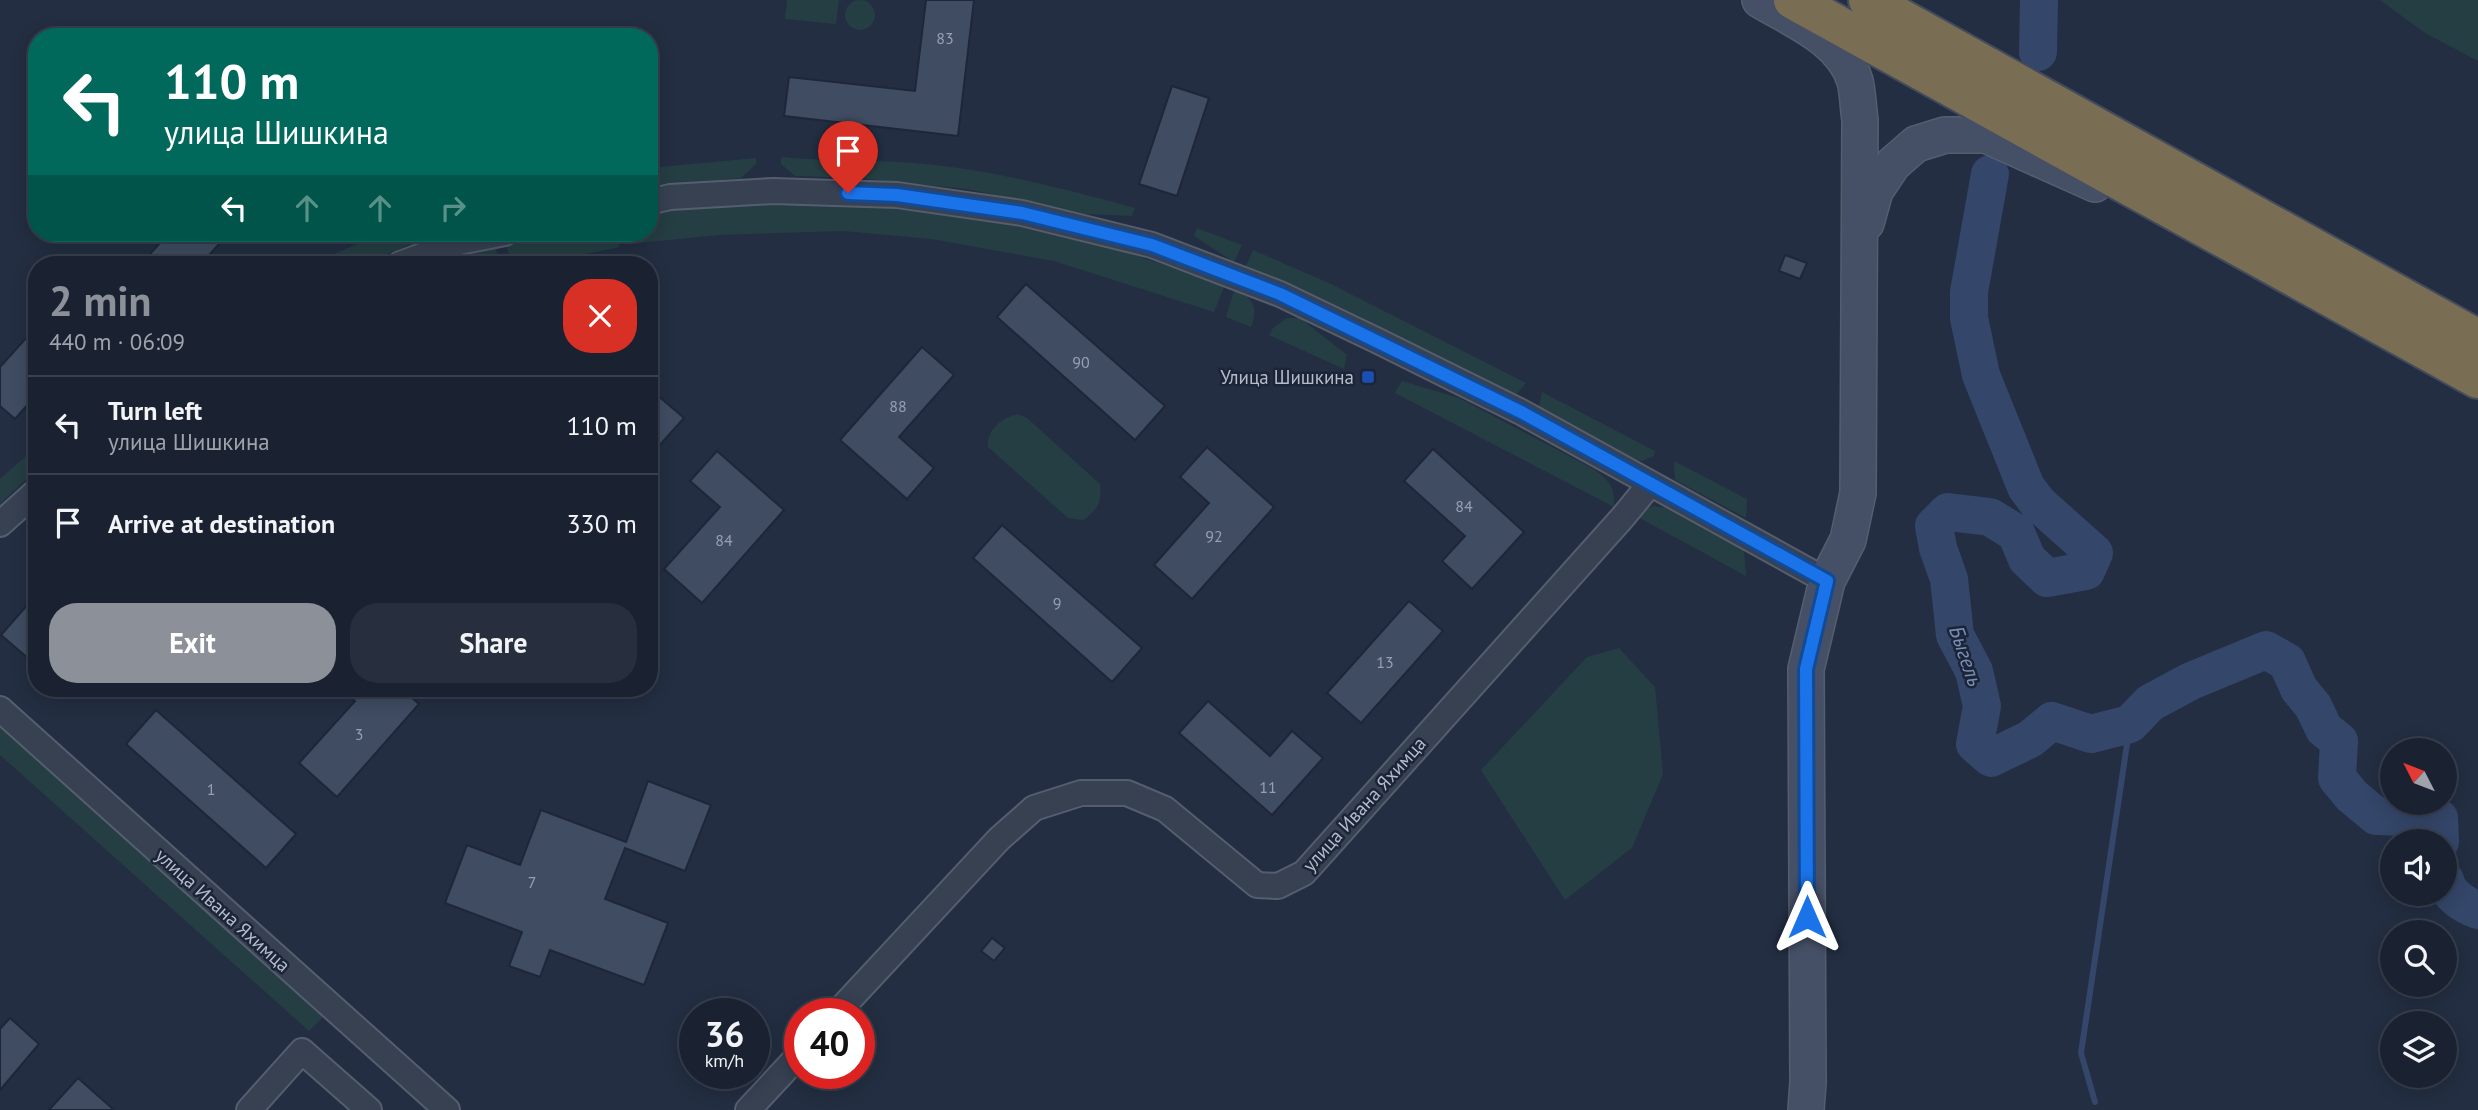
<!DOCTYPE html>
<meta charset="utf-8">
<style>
body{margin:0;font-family:"PT Sans",sans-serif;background:#272f3e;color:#f1f3f6;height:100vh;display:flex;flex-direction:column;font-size:26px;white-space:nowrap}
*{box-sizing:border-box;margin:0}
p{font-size:23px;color:#9fa4ac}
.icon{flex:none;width:38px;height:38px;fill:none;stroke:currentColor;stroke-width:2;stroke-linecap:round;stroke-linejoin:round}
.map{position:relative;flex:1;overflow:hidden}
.side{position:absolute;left:28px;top:256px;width:630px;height:441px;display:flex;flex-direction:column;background:#1a2232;border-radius:28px;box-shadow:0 4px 18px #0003,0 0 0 2px #383f4d}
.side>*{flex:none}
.hud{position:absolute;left:28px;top:28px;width:630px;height:214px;border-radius:28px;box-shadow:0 4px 18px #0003,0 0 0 2px #383f4d;background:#00695c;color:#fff;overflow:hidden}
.needle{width:46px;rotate:312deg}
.buttons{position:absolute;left:2380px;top:738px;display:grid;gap:14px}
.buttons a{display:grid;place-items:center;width:77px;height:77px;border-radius:50%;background:#1a2232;box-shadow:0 4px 18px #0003,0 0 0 2px #383f4d;font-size:35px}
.speed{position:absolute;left:679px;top:998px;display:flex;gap:14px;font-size:35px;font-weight:700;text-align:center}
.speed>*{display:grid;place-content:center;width:91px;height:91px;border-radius:50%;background:#1a2232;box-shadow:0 4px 18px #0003,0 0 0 2px #383f4d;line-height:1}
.speed small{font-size:18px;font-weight:400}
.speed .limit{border:10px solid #d22;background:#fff;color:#111}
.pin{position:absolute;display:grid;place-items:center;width:60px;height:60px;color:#fff;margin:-72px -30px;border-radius:50% 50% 50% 0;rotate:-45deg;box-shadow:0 0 7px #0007}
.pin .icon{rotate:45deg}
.me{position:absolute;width:77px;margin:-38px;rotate:0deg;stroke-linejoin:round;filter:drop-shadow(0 0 5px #0008)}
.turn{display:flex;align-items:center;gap:24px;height:147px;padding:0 21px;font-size:32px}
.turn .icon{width:91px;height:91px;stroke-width:2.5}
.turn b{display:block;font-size:49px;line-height:60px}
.lanes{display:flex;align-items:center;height:66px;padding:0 21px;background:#0003;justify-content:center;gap:35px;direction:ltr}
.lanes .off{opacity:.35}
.round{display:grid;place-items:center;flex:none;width:74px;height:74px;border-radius:28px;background:#272f3e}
.overview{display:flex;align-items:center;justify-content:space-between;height:119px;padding:0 21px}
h1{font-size:42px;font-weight:600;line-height:52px;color:#8c9099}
.primary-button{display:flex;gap:14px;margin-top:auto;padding:14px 21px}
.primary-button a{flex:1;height:80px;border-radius:28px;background:#8c9099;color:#fff;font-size:28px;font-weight:600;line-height:80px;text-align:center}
.primary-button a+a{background:#272f3e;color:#f1f3f6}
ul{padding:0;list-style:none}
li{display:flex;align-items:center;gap:21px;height:98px;padding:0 21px;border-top:2px solid #383f4d}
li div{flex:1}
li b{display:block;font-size:26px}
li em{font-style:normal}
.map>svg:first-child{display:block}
.green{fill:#253e43}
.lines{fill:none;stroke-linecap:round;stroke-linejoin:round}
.stream{stroke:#344669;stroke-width:6}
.river{stroke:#344669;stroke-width:38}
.building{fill:#3f4c62;stroke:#1e2739;stroke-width:2}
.street-casing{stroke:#555e6f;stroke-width:28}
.secondary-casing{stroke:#555e6f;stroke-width:38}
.highway-casing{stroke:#424b5c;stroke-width:42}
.street{stroke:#374152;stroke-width:24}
.secondary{stroke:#454f65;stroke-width:35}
.highway{stroke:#796d54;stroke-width:38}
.route-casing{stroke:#114b97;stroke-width:18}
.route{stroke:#1a73e8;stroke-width:12}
.transit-dot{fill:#1a4fb4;stroke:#1c2537;stroke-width:2.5}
.labels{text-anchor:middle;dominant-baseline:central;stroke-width:5;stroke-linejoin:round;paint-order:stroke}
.number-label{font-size:16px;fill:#97a0b2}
.poi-label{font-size:19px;fill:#b4bccc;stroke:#1c2537;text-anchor:end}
.street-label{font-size:19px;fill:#b4bccc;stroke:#1c2537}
.water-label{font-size:21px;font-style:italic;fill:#798fb6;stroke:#1c2537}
</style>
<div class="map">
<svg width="2478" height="1110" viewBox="0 0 2478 1110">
<rect width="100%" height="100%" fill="#232e42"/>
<g class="green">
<circle cx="860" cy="15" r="15"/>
<path d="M787 0H839L836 24 785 19Z"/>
<path d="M2380 0H2478V61L2425 33Z"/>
<path d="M781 157C829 162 877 159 926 164 996 171 1067 189 1135 208L1132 216 1084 214 967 189 858 178 795 176 781 164Z"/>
<path d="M756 158V164L741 178 649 188V168Z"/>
<path d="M817 203 911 210 1006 222 1134 255 1225 285 1214 312 1054 261 931 239 843 231 719 235 639 243 638 233H649L650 213 702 206Z"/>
<path d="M1197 228 1242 245 1234 262 1194 236Z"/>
<path d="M384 233H414L416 242 363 264H310Z"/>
<path d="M539 233H615L620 247 538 264H512L505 241Z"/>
<path d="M495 246 500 264 440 263Z"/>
<path d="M1253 250 1329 283 1526 383 1515 396 1245 268Z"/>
<path d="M1234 291C1254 296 1258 309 1251 327L1226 317Z"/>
<path d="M1287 318H1300L1347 355 1344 369 1269 335 1273 328Z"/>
<path d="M1402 381 1459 398 1592 468C1608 479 1615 486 1614 507L1395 393Z"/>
<path d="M1542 392 1655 451 1654 456 1642 461 1633 460 1542 412 1539 406Z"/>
<path d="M1017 414 1026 417 1100 484C1102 502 1098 510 1083 520L1068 518 988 447C986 430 1002 418 1017 414Z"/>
<path d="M37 446V469L0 504V479Z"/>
<path d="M1674 461 1747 499 1746 518 1675 480Z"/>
<path d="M1654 506 1666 508 1744 551 1746 576 1636 516 1644 509Z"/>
<path d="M1619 648 1655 687 1663 774 1632 848 1565 900 1481 770 1587 657Z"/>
<path d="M0 726 324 1016 309 1031 0 755Z"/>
</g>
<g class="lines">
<g class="stream">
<path d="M2039 13 2045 0"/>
<path d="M2095 1102 2081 1053 2130 724"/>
</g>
<g class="river">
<path d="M2038 52 2039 0"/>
<path d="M1990 174 1969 292V318L1981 375 2026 487 2038 503 2094 553 2086 571 2047 578 2027 559 2016 533 1990 517 1948 512 1934 526 1938 548 1949 579 1955 635 1974 671 1982 706 1975 744 1991 758 2030 739 2052 721 2091 734 2130 724 2150 703 2191 681 2266 650 2287 662 2299 689 2313 706 2324 729 2339 741 2337 778 2352 796 2376 816 2439 818 2440 842"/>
<path d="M2445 880C2448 895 2464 905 2478 910"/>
</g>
</g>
<g class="building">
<path d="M926 0H974L958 136 784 116 789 77 915 91Z"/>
<path d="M1172 86 1209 98 1177 196 1139 184Z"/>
<path d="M169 233H229L201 264H141Z"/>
<path d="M1785 255 1807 263 1800 279 1779 271Z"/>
<path d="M1026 284 1165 406 1135 440 997 317Z"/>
<path d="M37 326V394L15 419 0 406V367Z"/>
<path d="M922 347 954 375 899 437 934 468 907 499 840 440Z"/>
<path d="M649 388 684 418 649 457Z"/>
<path d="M1207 447 1274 507 1192 599 1154 565 1209 503 1180 477Z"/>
<path d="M1433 449 1524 532 1472 589 1442 561 1465 536 1404 481Z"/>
<path d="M717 451 784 510 702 603 664 569 720 507 690 481Z"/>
<path d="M1002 525 1142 648 1112 682 973 558Z"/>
<path d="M37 594V666L1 635Z"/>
<path d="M1409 601 1443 631 1361 723 1327 693Z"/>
<path d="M340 688H401L419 704 337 797 299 763 355 701Z"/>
<path d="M1208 701 1270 756 1292 731 1323 758 1272 815 1179 733Z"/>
<path d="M156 710 296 834 266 868 126 744Z"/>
<path d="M648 781 711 805 685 871 625 848 605 899 668 923 644 985 550 950 540 977 509 966 522 932 445 903 467 845 520 865 541 810 626 842Z"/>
<path d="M992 938 1005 948 994 961 981 951Z"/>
<path d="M10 1018 39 1044 0 1090V1029Z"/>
<path d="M78 1078 114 1110H49Z"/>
</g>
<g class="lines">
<g class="street-casing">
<g id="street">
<path d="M649 202 670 197 773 191 897 195 1022 213 1152 245 1280 294 1378 341 1523 413 1827 581"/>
<path d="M400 264 459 242 505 233"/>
<path d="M0 524 37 491"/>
<path d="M0 709 447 1110"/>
<path d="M837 1013 999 839 1034 808 1081 793H1127L1165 809 1257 885 1278 886 1304 873 1623 517 1650 484"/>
<path d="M249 1110 302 1051 369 1110"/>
<path d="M748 1110 800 1054"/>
</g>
</g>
<g class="secondary-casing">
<g id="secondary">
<path d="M1760 0C1795 21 1842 39 1855 81 1858 93 1858 107 1860 120L1858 493 1848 540 1827 581 1806 669 1808 1082 1806 1110"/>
<path d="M1866 223 1875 191 1893 164 1916 144 1945 135H1986L2095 184"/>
</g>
</g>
<g class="highway-casing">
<g id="highway">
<path d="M1793 0 2478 379"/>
<path d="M1868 0 2478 339"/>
</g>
</g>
<use href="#street" class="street"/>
<use href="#secondary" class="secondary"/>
<use href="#highway" class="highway"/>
</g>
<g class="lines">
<g class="route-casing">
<path id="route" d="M848 193 897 195 1022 213 1152 245 1280 294 1523 413 1827 581 1806 669 1807 917"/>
</g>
<use href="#route" class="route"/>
</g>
<rect class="transit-dot" x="1361" y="370" width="14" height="14" rx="3.5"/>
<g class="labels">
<g class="number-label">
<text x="945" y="38">83</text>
<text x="1081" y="362">90</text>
<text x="898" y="406">88</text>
<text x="1464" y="506">84</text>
<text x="1214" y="536">92</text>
<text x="724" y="540">84</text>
<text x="1057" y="603">9</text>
<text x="1385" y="662">13</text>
<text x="359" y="734">3</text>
<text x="1268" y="787">11</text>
<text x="211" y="789">1</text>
<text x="532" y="882">7</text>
</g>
<g class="poi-label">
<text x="1354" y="377">Улица Шишкина</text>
</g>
<g class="street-label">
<text transform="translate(1364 804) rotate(-48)">улица Ивана Яхимца</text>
<text transform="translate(223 910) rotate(42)">улица Ивана Яхимца</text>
</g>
<g class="water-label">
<text transform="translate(1966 656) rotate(71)">Быгель</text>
</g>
</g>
</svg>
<div class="buttons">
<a><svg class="needle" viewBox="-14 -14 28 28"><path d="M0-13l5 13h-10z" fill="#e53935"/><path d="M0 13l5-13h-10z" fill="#9fa4ac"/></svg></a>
<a><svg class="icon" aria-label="sound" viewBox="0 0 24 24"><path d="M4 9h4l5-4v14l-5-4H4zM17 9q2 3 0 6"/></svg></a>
<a><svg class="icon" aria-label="search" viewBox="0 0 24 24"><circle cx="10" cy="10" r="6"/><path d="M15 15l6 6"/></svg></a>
<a><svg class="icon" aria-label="layers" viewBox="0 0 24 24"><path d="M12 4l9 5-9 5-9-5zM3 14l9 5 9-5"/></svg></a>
</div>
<div class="speed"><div>36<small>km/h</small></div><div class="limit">40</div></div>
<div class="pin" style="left:848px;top:193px;background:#d93025"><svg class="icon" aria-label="arrive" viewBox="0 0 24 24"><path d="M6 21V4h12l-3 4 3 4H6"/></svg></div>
<svg class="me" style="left:1807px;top:917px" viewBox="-20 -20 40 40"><path d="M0-17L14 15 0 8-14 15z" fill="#1a73e8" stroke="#fff" stroke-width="4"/></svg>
<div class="hud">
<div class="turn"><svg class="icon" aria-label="left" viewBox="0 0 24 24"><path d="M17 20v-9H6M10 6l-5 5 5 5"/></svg><div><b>110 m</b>улица Шишкина</div></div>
<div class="lanes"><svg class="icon" aria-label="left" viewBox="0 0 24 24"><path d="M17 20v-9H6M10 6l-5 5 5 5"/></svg><svg class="icon off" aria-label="ahead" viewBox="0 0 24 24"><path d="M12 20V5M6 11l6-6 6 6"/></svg><svg class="icon off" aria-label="ahead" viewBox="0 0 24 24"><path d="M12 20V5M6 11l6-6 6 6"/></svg><svg class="icon off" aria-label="right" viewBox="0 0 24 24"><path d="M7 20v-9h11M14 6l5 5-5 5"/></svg></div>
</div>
<section class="side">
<div class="overview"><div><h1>2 min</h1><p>440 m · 06:09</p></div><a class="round" style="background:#d93025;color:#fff"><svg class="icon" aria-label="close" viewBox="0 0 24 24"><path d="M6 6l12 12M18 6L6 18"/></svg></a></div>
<ul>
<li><svg class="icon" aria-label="left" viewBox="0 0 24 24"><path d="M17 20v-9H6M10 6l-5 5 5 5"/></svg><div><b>Turn left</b><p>улица Шишкина</p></div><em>110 m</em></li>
<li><svg class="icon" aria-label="arrive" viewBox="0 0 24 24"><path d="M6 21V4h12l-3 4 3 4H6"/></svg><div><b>Arrive at destination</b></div><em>330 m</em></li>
</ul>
<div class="primary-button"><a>Exit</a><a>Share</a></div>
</section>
</div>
